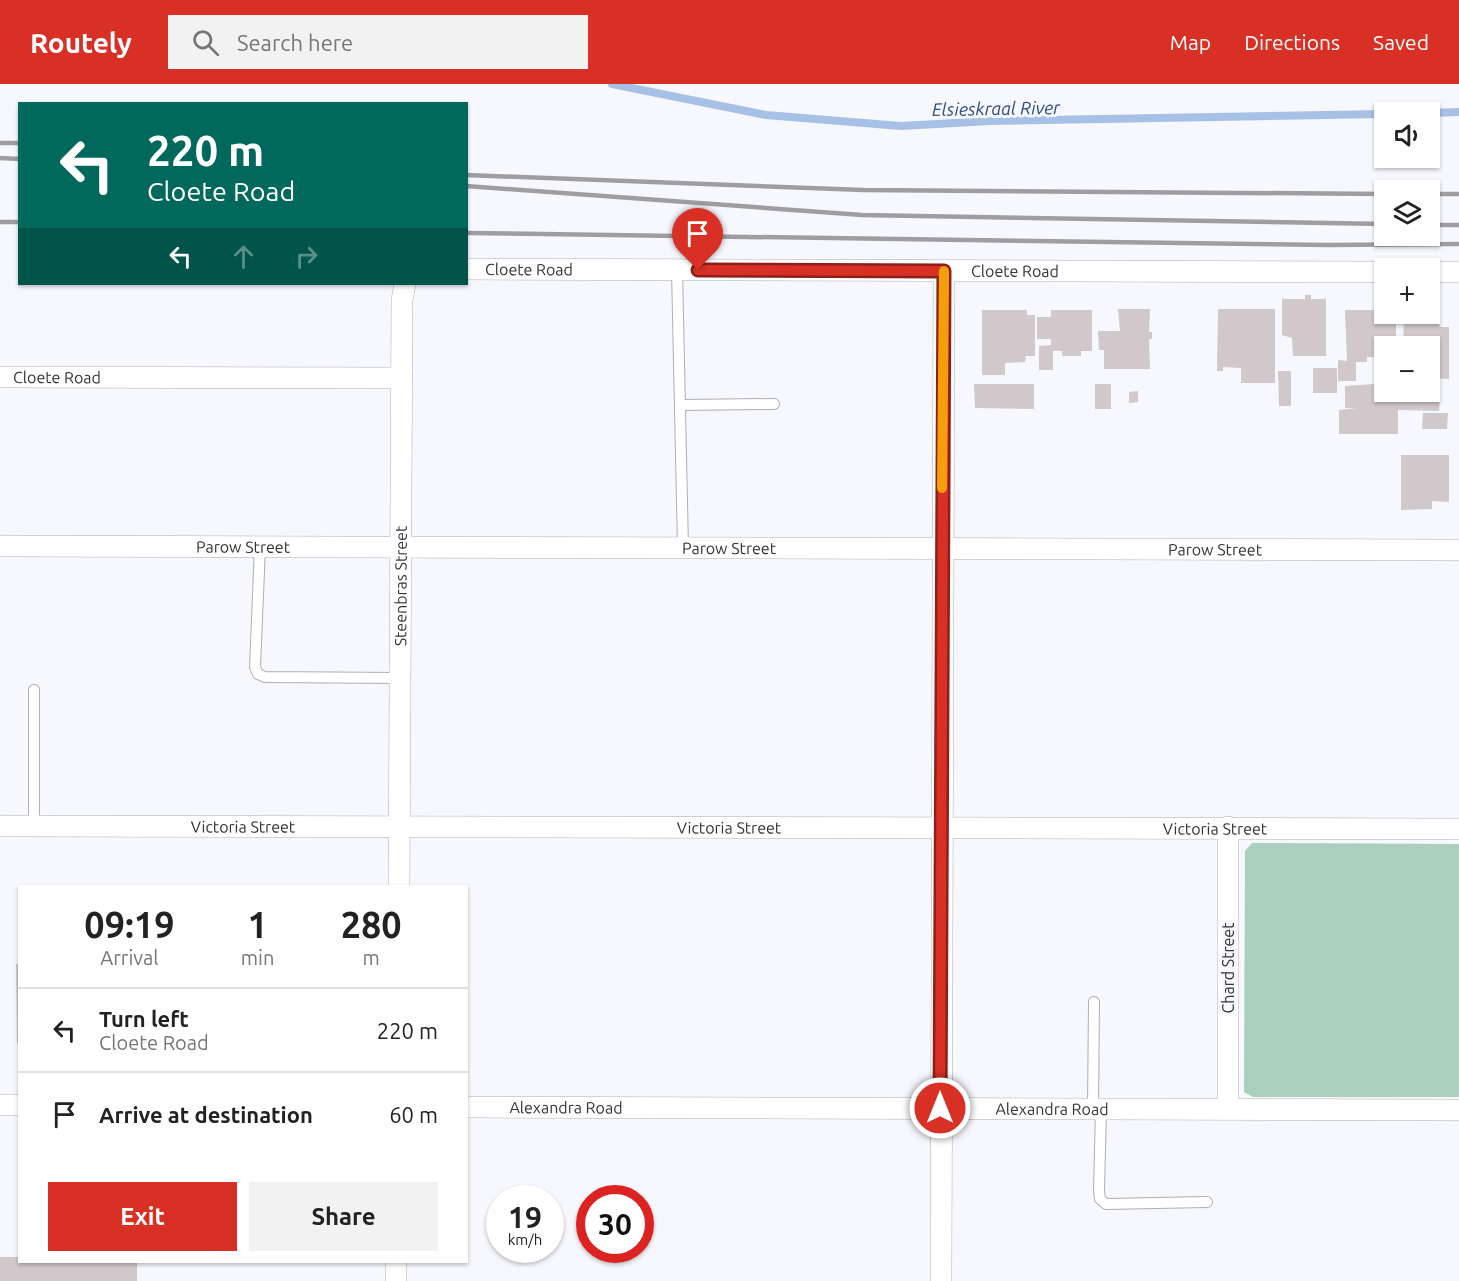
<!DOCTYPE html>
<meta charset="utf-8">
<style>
body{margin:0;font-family:Ubuntu,sans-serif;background:#f2f2f2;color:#222;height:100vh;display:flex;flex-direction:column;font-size:22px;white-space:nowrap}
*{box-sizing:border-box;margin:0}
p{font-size:20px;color:#767676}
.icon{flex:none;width:33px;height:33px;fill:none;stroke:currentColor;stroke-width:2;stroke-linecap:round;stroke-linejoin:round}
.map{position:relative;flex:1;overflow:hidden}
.details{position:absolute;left:18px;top:801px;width:450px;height:378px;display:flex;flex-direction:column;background:#fff;border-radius:0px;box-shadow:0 2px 4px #0004}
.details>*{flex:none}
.banner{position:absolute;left:18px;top:18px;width:450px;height:183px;border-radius:0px;box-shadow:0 2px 4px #0004;background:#00695c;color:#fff;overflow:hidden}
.tools{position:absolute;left:1374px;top:18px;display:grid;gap:12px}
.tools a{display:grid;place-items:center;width:66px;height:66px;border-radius:0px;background:#fff;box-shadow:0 2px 4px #0004;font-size:30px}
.speed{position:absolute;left:486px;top:1101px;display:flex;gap:12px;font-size:30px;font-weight:700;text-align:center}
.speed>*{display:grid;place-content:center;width:78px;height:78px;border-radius:50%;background:#fff;box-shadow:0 2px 4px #0004;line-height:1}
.speed small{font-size:15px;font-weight:400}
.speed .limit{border:9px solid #d22;background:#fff;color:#111}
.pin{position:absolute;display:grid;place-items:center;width:51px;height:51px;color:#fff;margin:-62px -26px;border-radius:50% 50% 50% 0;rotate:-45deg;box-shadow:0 0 6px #0007}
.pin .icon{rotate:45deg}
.me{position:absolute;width:66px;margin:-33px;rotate:0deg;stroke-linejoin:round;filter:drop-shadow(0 0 4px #0008)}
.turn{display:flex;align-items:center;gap:21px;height:126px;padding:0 30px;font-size:27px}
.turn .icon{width:78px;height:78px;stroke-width:2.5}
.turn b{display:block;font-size:42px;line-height:51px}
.lanes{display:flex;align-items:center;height:57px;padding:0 30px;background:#0003;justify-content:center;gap:30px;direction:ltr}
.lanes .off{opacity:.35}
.eta{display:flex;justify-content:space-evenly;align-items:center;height:102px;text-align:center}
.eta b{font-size:36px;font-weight:700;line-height:42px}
.action{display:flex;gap:12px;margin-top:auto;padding:12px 30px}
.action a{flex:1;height:69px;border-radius:0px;background:#d93025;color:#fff;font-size:24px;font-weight:700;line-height:69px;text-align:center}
.action a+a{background:#f2f2f2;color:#222}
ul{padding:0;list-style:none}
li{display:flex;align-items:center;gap:18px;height:84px;padding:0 30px;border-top:2px solid #e0e0e0}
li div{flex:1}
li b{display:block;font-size:22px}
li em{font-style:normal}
header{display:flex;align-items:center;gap:36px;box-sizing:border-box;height:84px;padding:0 30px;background:#d93025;color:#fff}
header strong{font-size:28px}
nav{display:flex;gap:33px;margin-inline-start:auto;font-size:21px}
.search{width:420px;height:54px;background:#f2f2f2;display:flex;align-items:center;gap:15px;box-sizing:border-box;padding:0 21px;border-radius:0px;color:#767676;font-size:22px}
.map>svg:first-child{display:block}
.green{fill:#aacfbc}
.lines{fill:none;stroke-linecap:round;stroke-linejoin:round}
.stream{stroke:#a7c0e5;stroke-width:8}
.building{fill:#d0c8cb}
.lane-casing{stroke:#aeaeb4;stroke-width:12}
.street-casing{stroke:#aeaeb4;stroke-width:22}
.lane{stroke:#fff;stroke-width:10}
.street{stroke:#fff;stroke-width:21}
.rail{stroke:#9d9da2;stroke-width:4.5}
.route-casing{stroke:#8d1f18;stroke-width:15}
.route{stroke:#d93025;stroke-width:10}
.slow{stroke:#f59e0b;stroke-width:10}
.labels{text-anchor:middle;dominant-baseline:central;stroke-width:6;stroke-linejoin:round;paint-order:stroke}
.street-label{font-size:16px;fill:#323335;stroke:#f7f7fe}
.water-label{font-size:18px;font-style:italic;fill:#2b4c7c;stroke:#f7f7fe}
</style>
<header>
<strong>Routely</strong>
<div class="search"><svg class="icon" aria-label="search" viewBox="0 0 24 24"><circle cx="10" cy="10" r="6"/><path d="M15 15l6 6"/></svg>Search here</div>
<nav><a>Map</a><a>Directions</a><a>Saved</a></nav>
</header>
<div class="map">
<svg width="1459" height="1197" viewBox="0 0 1459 1197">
<rect width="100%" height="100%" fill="#f7f7fe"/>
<path class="green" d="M1252 759 1459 760V1013H1253L1244 1008 1245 767Z"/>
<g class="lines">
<g class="stream">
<path d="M612 0 766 31 901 42 990 37 1384 30"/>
<path d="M1430 29 1459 28"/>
</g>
</g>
<g class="building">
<path d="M1305 211H1311V215H1326V272H1293L1292 254 1282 251V215H1305Z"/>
<path d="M1118 225H1150L1149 248H1152V255H1149L1150 285H1104V266H1099L1098 247H1120Z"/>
<path d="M1218 225H1275V299H1241V284L1223 283V287H1217Z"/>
<path d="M982 226H1027V231H1035V272H1026L1025 278 1005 279V291H982Z"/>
<path d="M1051 226H1092V267H1081V272H1062V267H1053V286H1039V262L1051 261V255H1037V233H1051Z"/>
<path d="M1345 226H1384V230H1396V262H1384V273H1367V278H1356V297H1338V276L1347 277Z"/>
<path d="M1404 230H1431L1441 243H1449V295L1430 294V262H1403Z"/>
<rect x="1313" y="284" width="24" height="25"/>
<path d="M1278 287H1291V322H1279Z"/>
<path d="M974 300H1034V325L975 324Z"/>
<rect x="1095" y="300" width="16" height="25"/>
<path d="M1374 300 1384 302V308H1429V312L1440 313 1439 327 1398 326V350H1339V326L1356 324H1345V302Z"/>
<path d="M1138 307V318L1129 319V308Z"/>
<path d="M1423 329H1448L1447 345H1422Z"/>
<path d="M1401 371H1449V418L1432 417V425L1401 426Z"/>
<path d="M16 880H20V959H17Z"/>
<path d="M0 1173H20V1178H137V1197H0Z"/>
</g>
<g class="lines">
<g class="lane-casing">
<g id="lane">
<path d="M677 186 683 464"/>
<path d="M680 321 774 320"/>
<path d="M260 463 255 583 258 590 265 593 400 594"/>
<path d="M34 606V742"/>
<path d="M1093 1024 1094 918"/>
<path d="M1101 1024 1099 1107 1100 1115 1106 1120 1207 1118"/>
</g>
</g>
<g class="street-casing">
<g id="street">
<path id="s1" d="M466 185 1384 188"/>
<path d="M1430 188H1459"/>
<path id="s2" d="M0 293 402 294"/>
<path id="s3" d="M0 462 1459 466"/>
<path id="s4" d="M0 742 1459 745"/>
<path d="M1228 743V1025"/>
<path id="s5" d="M399 802 402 216 405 200"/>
<path d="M0 1021H20"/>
<path id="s6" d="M466 1023 1459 1026"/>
<path d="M396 1197V1178"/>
<path d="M941 1197 944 187"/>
</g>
</g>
<use href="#lane" class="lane"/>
<use href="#street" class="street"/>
<g class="rail">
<path d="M0 59H20"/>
<path d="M0 74 20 75"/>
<path d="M466 91 863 106 1384 110"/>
<path d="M466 102 862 131 1384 140"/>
<path d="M1430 110H1459"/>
<path d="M0 138H20"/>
<path d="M1430 141H1459"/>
<path d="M466 149 1329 161 1459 160"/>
</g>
</g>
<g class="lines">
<g class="route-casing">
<path id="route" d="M698 186 944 187 940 1024"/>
</g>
<use href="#route" class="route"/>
<path class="slow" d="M942 404 944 187"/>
</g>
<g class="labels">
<g class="street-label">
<text stroke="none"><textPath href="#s1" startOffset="63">Cloete Road</textPath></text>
<text stroke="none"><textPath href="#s1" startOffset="549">Cloete Road</textPath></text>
<text stroke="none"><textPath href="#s2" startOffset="57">Cloete Road</textPath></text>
<text stroke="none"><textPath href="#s3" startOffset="243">Parow Street</textPath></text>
<text stroke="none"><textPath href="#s3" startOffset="729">Parow Street</textPath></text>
<text stroke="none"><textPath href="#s3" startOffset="1215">Parow Street</textPath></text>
<text stroke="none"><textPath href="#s5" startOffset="300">Steenbras Street</textPath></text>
<text stroke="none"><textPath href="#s4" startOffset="243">Victoria Street</textPath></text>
<text stroke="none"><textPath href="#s4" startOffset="729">Victoria Street</textPath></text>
<text stroke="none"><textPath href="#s4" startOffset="1215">Victoria Street</textPath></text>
<text transform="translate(1228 884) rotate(-90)">Chard Street</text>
<text stroke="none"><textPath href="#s6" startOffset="100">Alexandra Road</textPath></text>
<text stroke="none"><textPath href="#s6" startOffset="586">Alexandra Road</textPath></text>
</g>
<g class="water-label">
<text transform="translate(996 24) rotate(-1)">Elsieskraal River</text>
</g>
</g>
</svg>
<div class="tools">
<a><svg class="icon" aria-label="sound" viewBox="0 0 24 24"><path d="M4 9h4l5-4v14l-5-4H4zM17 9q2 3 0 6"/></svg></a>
<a><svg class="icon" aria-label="layers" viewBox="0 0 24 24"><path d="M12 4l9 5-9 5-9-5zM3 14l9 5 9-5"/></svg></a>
<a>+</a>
<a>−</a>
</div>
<div class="speed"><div>19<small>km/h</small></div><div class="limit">30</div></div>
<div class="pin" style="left:698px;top:186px;background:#d93025"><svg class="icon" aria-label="arrive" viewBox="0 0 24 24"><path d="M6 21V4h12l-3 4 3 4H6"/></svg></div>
<svg class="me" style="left:940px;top:1024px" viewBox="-20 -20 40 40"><circle r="17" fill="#d93025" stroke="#fff" stroke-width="3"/><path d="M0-11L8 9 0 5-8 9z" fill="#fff"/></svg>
<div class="banner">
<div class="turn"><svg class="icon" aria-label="left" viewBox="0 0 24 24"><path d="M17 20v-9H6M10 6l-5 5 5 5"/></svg><div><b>220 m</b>Cloete Road</div></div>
<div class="lanes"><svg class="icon" aria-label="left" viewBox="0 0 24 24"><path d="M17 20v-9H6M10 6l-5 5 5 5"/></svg><svg class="icon off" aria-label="ahead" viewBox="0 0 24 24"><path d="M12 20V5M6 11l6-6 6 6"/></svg><svg class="icon off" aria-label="right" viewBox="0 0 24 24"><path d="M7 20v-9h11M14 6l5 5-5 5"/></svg></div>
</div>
<section class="details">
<div class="eta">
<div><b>09:19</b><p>Arrival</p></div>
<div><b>1</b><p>min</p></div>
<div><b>280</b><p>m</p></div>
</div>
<ul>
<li><svg class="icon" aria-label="left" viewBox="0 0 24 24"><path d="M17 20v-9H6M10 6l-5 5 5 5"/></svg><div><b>Turn left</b><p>Cloete Road</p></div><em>220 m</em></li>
<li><svg class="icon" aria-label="arrive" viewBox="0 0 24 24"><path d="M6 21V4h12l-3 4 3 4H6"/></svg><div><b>Arrive at destination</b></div><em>60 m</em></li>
</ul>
<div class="action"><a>Exit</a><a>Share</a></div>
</section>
</div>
